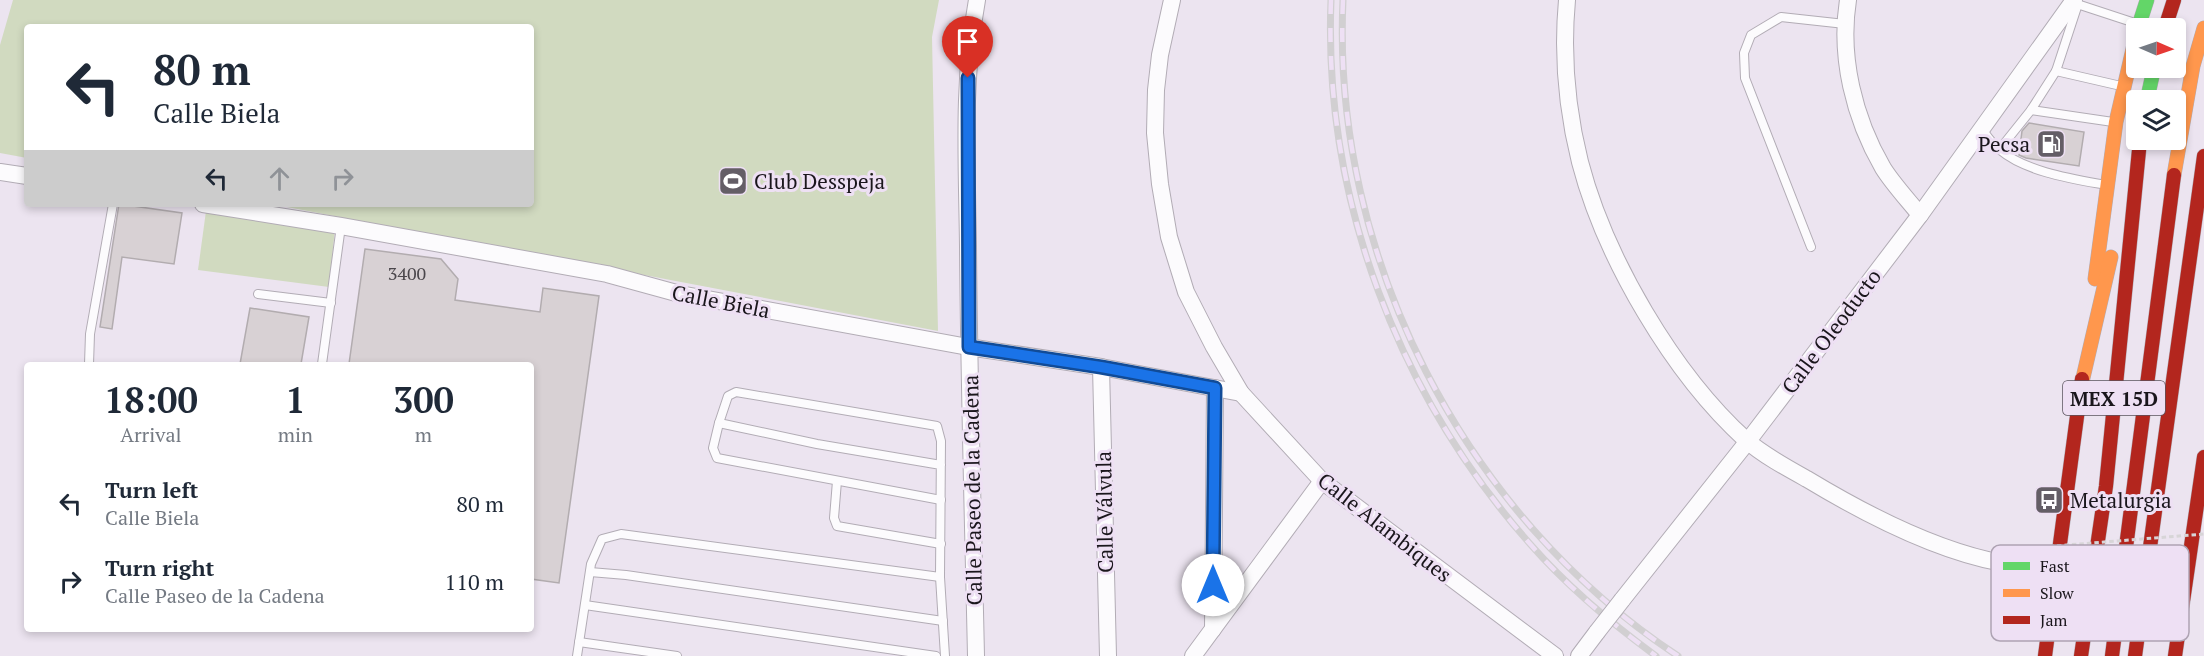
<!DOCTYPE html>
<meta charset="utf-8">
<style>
body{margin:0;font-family:"PT Serif",serif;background:#f2f2f3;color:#1f2937;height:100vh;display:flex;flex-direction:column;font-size:22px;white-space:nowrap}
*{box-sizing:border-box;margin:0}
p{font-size:20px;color:#747a83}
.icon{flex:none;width:33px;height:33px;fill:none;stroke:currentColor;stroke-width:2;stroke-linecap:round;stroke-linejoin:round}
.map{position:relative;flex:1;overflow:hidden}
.drawer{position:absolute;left:24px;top:362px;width:510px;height:270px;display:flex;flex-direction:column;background:#fff;border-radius:6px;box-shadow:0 3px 9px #0003}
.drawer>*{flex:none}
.hud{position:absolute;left:24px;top:24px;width:510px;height:183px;border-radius:6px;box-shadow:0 3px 9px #0003;background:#fff;color:#1f2937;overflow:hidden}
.needle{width:39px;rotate:92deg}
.fabs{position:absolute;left:2126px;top:18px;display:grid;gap:12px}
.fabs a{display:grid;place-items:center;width:60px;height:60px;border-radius:6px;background:#fff;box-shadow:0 3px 9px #0003;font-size:30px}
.pin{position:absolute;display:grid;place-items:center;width:51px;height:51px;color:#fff;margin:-62px -26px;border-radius:50% 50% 50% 0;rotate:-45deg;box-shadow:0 0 6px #0007}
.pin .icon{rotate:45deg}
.me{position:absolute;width:66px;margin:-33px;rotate:0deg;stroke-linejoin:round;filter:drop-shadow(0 0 4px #0008)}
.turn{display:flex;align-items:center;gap:21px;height:126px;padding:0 30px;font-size:27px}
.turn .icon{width:78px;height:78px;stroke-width:2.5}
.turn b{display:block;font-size:42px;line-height:51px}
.lanes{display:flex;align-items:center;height:57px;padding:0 30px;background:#0003;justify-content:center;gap:30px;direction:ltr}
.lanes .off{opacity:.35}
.eta{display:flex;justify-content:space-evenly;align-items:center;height:102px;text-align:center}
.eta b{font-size:36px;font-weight:600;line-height:42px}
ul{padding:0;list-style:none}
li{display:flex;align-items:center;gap:18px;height:78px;padding:0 30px}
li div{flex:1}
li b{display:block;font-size:22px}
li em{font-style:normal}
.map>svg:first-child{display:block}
.green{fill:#d1dac0}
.building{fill:#d8d1d4;stroke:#b2acaf;stroke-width:1.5}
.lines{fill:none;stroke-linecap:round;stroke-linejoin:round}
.lane-casing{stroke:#b2acb5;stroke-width:10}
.street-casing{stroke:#b2acb5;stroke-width:18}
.fast-casing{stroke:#b2acb5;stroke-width:15}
.slow-casing{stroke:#b2acb5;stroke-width:15}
.jam-casing{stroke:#b2acb5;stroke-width:15}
.lane{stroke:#fcfbfd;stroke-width:8}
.street{stroke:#fcfbfd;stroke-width:16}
.fast{stroke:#63d668;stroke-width:14}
.slow{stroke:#ff974d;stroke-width:14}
.jam{stroke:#b3261e;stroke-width:14}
.rail-casing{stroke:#d1cfd1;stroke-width:7}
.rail{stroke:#eee0f4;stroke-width:4.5;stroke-dasharray:14;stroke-linecap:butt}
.street-bridge-casing{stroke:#b2acb5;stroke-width:18;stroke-linecap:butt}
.path-bridge{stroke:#d7d5d7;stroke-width:3;stroke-dasharray:4.5 3;stroke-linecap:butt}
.street-bridge{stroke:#fcfbfd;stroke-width:16}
.route-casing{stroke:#114b97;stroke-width:15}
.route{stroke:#1a73e8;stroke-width:10}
.labels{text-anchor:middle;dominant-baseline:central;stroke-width:6;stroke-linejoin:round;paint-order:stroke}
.number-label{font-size:18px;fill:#4a464b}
.shield{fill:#eee0f4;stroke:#5a535d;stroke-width:1.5}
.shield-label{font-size:20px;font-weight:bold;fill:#1a161c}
.poi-label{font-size:21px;fill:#1a161c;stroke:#eee0f4;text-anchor:start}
.street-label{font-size:21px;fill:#1a161c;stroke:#eee0f4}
.key{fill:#eee0f4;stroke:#aea3b3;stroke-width:1.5}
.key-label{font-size:16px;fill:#1a161c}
</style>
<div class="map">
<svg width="2204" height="656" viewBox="0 0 2204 656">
<rect width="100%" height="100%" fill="#ece4f0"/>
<g class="green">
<path d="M13 0H939L932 37 938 331 271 204H531V27H27V158L0 153V45Z"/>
<path d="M206 211 335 229 329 287 198 270Z"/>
</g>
<g class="building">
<path d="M2029 123 2084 132 2079 166 2026 158 2019 155 2022 131Z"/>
<path d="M119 204 182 213 174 264 122 257 112 329 100 327Z"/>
<path d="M365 249 441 259 458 279 455 300 540 312 543 288 599 296 559 583 531 579V364H349Z"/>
<path d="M250 308 309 317 301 364H240Z"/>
</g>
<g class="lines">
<g class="lane-casing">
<g id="lane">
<path d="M2074 3 2138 24"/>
<path d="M2056 71 2121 86"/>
<path d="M2031 110 2113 122"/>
<path d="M1982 129C1987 136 1993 145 2000 150 2026 172 2073 179 2106 185"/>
<path d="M1999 150 2031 110 2056 71 2078 4"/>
<path d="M1811 247 1745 78 1744 53 1751 35 1781 17 1845 24"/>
<path d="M258 294 331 303"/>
<path d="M89 364 90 334 113 204"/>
<path d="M322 364 341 226"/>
<path d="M719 423 713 448 717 458 941 500"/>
<path d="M837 481 834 518 837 526 941 544"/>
<path d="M590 572 626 575 943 621"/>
<path d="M940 577 945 656"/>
<path d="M585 605 936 656"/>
<path d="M579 642 677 656"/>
<path d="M577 656 591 564 602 539 621 534 940 577 941 441 937 426 736 392 728 396 719 423 817 444 941 465"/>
</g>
</g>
<g class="street-casing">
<g id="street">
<path d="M1172 0 1160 55 1156 90 1155 133 1160 184 1169 237 1186 292 1214 347 1241 393 1322 481 1555 656"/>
<path d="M1567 0C1562 54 1567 110 1580 162 1605 258 1673 374 1746 440 1763 455 1787 468 1807 479 1865 514 1936 551 2002 563 2020 566 2039 567 2057 569"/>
<path d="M1848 0C1839 57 1854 118 1883 168 1893 184 1908 200 1920 215"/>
<path d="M0 172 27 176"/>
<path d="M203 204 341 226 607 274 680 294 968 347 1101 367 1241 393"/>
<path d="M1101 367 1108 656"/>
<path d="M1622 600 1748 441 1920 215 2074 0"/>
<path d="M1213 629 1215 388"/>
<path d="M976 656C973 519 969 382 968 246 967 164 962 81 977 0"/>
<path d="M1193 656 1322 481"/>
<path d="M1579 656 1597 632"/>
</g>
</g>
<g class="fast-casing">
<g id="fast">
<path d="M2138 28 2147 0"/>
<path d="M2147 100 2154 68"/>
</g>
</g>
<g class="slow-casing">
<g id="slow">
<path d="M2174 175 2193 66 2204 28"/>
<path d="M2095 279 2116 122 2136 36"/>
<path d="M2079 395 2111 257"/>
</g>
</g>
<g class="jam-casing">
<g id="jam">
<path d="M2165 28 2174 0"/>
<path d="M2045 656 2082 379"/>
<path d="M2081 656 2106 486 2140 140"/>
<path d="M2112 656 2174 175"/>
<path d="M2135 656 2204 156"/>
<path d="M2175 656 2204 457"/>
</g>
</g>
<use href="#lane" class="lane"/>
<use href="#street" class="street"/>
<use href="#fast" class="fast"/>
<use href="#slow" class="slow"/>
<use href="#jam" class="jam"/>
<g class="rail-casing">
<g id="rail">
<path d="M1331 0C1323 200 1399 396 1531 545 1568 587 1611 623 1656 656"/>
<path d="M1343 0C1331 256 1464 515 1678 656"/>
</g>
</g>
<use href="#rail" class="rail"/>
<g class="street-bridge-casing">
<path id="street-bridge" d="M1597 632 1622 600"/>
</g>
<path class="path-bridge" d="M2042 547 2204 534"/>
<use href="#street-bridge" class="street-bridge"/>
</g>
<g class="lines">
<g class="route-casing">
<path id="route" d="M968 78 969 347 1101 367 1215 388 1213 585"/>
</g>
<use href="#route" class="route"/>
</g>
<defs>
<g id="fuel-square" transform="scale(1.5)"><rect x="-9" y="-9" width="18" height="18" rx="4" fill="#645e66" stroke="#eee0f4"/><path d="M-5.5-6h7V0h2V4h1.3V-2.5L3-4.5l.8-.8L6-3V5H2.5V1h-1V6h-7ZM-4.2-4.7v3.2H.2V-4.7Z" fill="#fff"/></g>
<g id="stadium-square" transform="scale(1.5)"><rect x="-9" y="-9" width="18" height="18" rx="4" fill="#645e66" stroke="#eee0f4"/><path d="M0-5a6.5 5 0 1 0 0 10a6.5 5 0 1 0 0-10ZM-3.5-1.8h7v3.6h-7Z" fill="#fff"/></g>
<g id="bus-square" transform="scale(1.5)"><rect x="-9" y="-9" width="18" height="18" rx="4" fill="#645e66" stroke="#eee0f4"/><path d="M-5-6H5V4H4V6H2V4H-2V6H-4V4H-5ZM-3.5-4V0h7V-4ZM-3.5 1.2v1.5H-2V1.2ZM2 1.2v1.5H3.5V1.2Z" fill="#fff"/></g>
</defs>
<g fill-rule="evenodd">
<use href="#fuel-square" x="2051" y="144"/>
<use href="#stadium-square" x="733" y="181"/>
<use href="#bus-square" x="2049" y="500"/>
</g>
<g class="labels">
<g class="number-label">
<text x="407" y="273">3400</text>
</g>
<rect class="shield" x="2063" y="381" width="102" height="34" rx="4.5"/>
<g class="shield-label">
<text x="2114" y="398">MEX 15D</text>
</g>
<g class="poi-label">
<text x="2030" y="144" text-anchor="end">Pecsa</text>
<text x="754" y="181">Club Desspeja</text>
<text x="2070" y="500">Metalurgia</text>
</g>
<g class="street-label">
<text transform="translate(721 301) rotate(11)">Calle Biela</text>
<text transform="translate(1831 331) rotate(-53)">Calle Oleoducto</text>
<text transform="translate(972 490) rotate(-91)">Calle Paseo de la Cadena</text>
<text transform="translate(1104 512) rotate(-91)">Calle Válvula</text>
<text transform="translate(1385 527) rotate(38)">Calle Alambiques</text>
</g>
</g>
<rect x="1991" y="545" width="198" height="96" rx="9" class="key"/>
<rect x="2003" y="562" width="27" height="8" fill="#63d668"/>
<rect x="2003" y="589" width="27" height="8" fill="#ff974d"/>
<rect x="2003" y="616" width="27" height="8" fill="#b3261e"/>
<g class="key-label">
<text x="2040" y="572">Fast</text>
<text x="2040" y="599">Slow</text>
<text x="2040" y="626">Jam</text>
</g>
</svg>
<div class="fabs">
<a><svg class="needle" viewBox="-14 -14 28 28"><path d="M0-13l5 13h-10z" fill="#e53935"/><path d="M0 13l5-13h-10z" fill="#747a83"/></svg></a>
<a><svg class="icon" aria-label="layers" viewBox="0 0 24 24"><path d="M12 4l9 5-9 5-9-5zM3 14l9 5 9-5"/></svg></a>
</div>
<div class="pin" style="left:968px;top:78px;background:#d93025"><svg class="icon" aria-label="arrive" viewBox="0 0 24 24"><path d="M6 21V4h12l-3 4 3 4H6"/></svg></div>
<svg class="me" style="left:1213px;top:585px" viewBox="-20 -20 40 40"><circle r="19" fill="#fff"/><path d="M0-13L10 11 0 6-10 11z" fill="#1a73e8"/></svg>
<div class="hud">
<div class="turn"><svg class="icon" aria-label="left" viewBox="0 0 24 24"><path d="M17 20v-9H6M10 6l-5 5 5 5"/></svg><div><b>80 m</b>Calle Biela</div></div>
<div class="lanes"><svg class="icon" aria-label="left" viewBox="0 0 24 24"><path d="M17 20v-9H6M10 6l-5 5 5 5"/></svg><svg class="icon off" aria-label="ahead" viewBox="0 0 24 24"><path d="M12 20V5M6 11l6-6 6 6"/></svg><svg class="icon off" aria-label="right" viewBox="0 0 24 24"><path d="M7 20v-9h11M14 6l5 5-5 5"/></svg></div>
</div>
<section class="drawer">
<div class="eta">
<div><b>18:00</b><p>Arrival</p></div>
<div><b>1</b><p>min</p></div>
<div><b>300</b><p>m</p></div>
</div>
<ul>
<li><svg class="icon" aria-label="left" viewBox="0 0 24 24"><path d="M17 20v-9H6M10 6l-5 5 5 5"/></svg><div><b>Turn left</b><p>Calle Biela</p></div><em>80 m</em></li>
<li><svg class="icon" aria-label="right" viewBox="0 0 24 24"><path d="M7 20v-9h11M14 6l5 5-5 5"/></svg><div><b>Turn right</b><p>Calle Paseo de la Cadena</p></div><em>110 m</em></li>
</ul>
</section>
</div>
